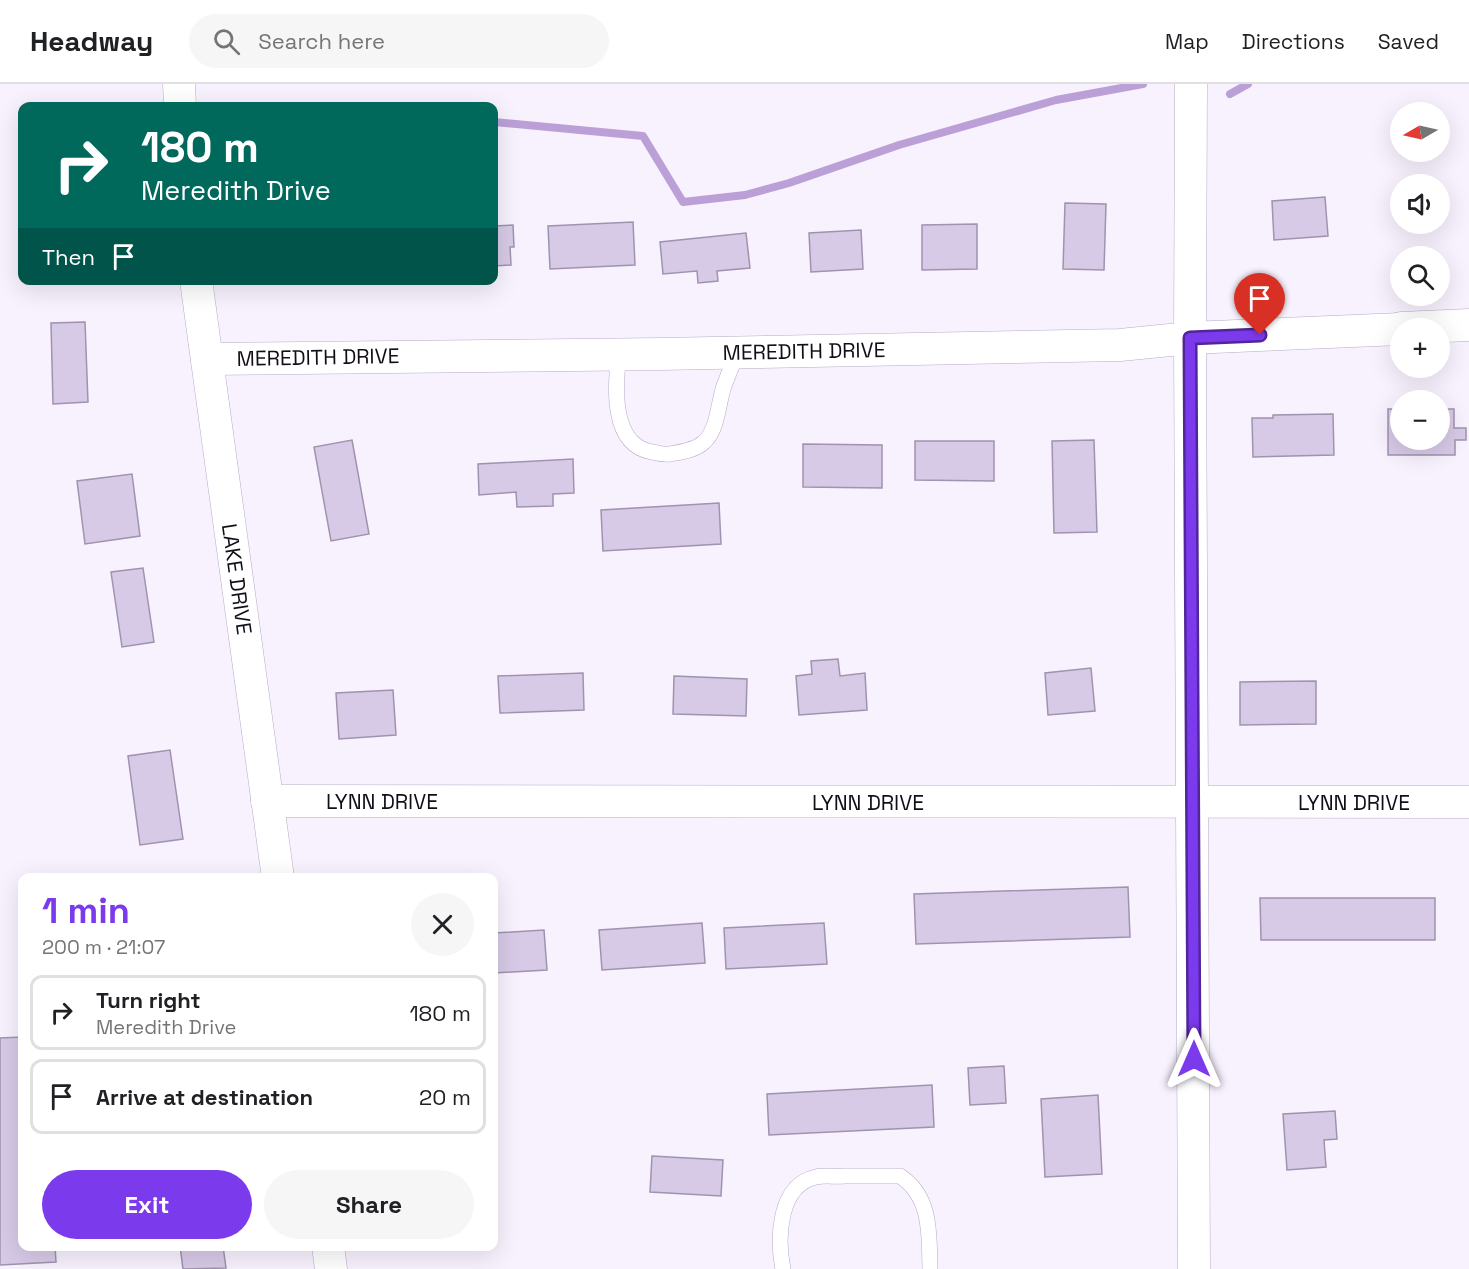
<!DOCTYPE html>
<meta charset="utf-8">
<style>
body{margin:0;font-family:"Space Grotesk",sans-serif;background:#f6f6f6;color:#202124;height:100vh;display:flex;flex-direction:column;font-size:22px;white-space:nowrap}
*{box-sizing:border-box;margin:0}
p{font-size:20px;color:#757577}
.icon{flex:none;width:33px;height:33px;fill:none;stroke:currentColor;stroke-width:2;stroke-linecap:round;stroke-linejoin:round}
.map{position:relative;flex:1;overflow:hidden}
.side{position:absolute;left:18px;top:789px;width:480px;height:378px;display:flex;flex-direction:column;background:#fff;border-radius:12px;box-shadow:0 6px 24px #0002}
.side>*{flex:none}
.guide{position:absolute;left:18px;top:18px;width:480px;height:183px;border-radius:12px;box-shadow:0 6px 24px #0002;background:#00695c;color:#fff;overflow:hidden}
.needle{width:39px;rotate:261deg}
.fabs{position:absolute;left:1390px;top:18px;display:grid;gap:12px}
.fabs a{display:grid;place-items:center;width:60px;height:60px;border-radius:50%;background:#fff;box-shadow:0 6px 24px #0002;font-size:30px}
.pin{position:absolute;display:grid;place-items:center;width:51px;height:51px;color:#fff;margin:-62px -26px;border-radius:50% 50% 50% 0;rotate:-45deg;box-shadow:0 0 6px #0007}
.pin .icon{rotate:45deg}
.me{position:absolute;width:66px;margin:-33px;rotate:0deg;stroke-linejoin:round;filter:drop-shadow(0 0 4px #0008)}
.turn{display:flex;align-items:center;gap:21px;height:126px;padding:0 24px;font-size:27px}
.turn .icon{width:78px;height:78px;stroke-width:2.5}
.turn b{display:block;font-size:42px;line-height:51px}
.then{display:flex;align-items:center;height:57px;padding:0 24px;background:#0003;gap:12px;font-size:22px}
.round{display:grid;place-items:center;flex:none;width:63px;height:63px;border-radius:32px;background:#f6f6f6}
.head{display:flex;align-items:center;justify-content:space-between;height:102px;padding:0 24px}
h1{font-size:36px;font-weight:700;line-height:45px;color:#7c3aed}
.cta{display:flex;gap:12px;margin-top:auto;padding:12px 24px}
.cta a{flex:1;height:69px;border-radius:36px;background:#7c3aed;color:#fff;font-size:24px;font-weight:700;line-height:69px;text-align:center}
.cta a+a{background:#f6f6f6;color:#202124}
ul{padding:0;list-style:none}
li{display:flex;align-items:center;gap:18px;height:75px;margin:0 12px 9px;padding:0 12px;border:3px solid #e0e0e0;border-radius:12px}
li div{flex:1}
li b{display:block;font-size:22px}
li em{font-style:normal}
header{display:flex;align-items:center;gap:36px;box-sizing:border-box;height:84px;padding:0 30px;background:#fff;border-bottom:2px solid #e0e0e0}
header strong{font-size:28px}
nav{display:flex;gap:33px;margin-inline-start:auto;font-size:21px}
.search{width:420px;height:54px;background:#f6f6f6;display:flex;align-items:center;gap:15px;box-sizing:border-box;padding:0 21px;border-radius:33px;color:#757577;font-size:22px}
.map>svg:first-child{display:block}
.lines{fill:none;stroke-linecap:round;stroke-linejoin:round}
.stream{stroke:#bba0d7;stroke-width:8}
.building{fill:#d7cae7;stroke:#a093ae;stroke-width:1.5}
.lane-casing{stroke:#b8abc7;stroke-width:16}
.street-casing{stroke:#b8abc7;stroke-width:33}
.lane{stroke:#fff;stroke-width:15}
.street{stroke:#fff;stroke-width:32}
.route-casing{stroke:#51269a;stroke-width:15}
.route{stroke:#7c3aed;stroke-width:10}
.labels{text-anchor:middle;dominant-baseline:central;stroke-width:5;stroke-linejoin:round;paint-order:stroke}
.street-label{font-size:21px;fill:#120d17;stroke:#fff}
</style>
<header>
<strong>Headway</strong>
<div class="search"><svg class="icon" aria-label="search" viewBox="0 0 24 24"><circle cx="10" cy="10" r="6"/><path d="M15 15l6 6"/></svg>Search here</div>
<nav><a>Map</a><a>Directions</a><a>Saved</a></nav>
</header>
<div class="map">
<svg width="1469" height="1185" viewBox="0 0 1469 1185">
<rect width="100%" height="100%" fill="#f8f2fe"/>
<g class="lines">
<g class="stream">
<path d="M1230 10 1248 0"/>
<path d="M494 38 643 52 683 118 745 111 789 99 899 61 1056 16 1143 0"/>
</g>
</g>
<g class="building">
<path d="M1325 113 1328 152 1274 156 1272 117Z"/>
<path d="M1065 119 1106 120 1104 186 1063 185Z"/>
<path d="M633 138 635 181 550 185 548 142Z"/>
<path d="M977 140V185L922 186V141Z"/>
<path d="M513 141 514 163H510L511 181 494 182V142Z"/>
<path d="M861 146 863 185 811 188 809 149Z"/>
<path d="M746 149 750 184 717 187 718 197 698 199 697 187 663 190 660 158Z"/>
<path d="M85 238 88 318 53 320 51 239Z"/>
<path d="M1388 325H1401V356H1440V325H1454V344H1466V356H1455V371H1388Z"/>
<path d="M1333 330 1334 371 1253 373 1252 334H1273V331Z"/>
<path d="M352 356 369 450 331 457 314 363Z"/>
<path d="M1094 356 1097 448 1054 449 1052 357Z"/>
<path d="M915 357H994V397L915 396Z"/>
<path d="M803 360 882 361V404L803 403Z"/>
<path d="M573 375 574 409 553 410V422L517 423 516 408 479 411 478 380Z"/>
<path d="M132 390 140 452 85 460 77 397Z"/>
<path d="M719 419 721 460 603 467 601 426Z"/>
<path d="M143 484 154 558 122 563 111 488Z"/>
<path d="M838 575 840 592 865 589 867 626 799 631 796 592 812 590 811 577Z"/>
<path d="M1091 584 1095 627 1048 631 1045 589Z"/>
<path d="M583 589 584 626 500 629 498 592Z"/>
<path d="M674 592 747 595 746 632 673 630Z"/>
<path d="M1316 597V640L1240 641V598Z"/>
<path d="M393 606 396 651 339 655 336 609Z"/>
<path d="M170 666 183 755 140 761 128 672Z"/>
<path d="M1128 803 1130 853 916 860 914 810Z"/>
<path d="M1260 814H1435V856H1261Z"/>
<path d="M702 839 705 879 602 886 599 846Z"/>
<path d="M824 839 827 880 726 885 724 844Z"/>
<path d="M544 846 547 886 494 889V849Z"/>
<path d="M22 953V1162H55L56 1178 0 1181V954Z"/>
<path d="M1004 982 1006 1019 970 1021 968 984Z"/>
<path d="M932 1001 934 1043 769 1051 767 1010Z"/>
<path d="M1098 1011 1102 1090 1045 1093 1041 1015Z"/>
<path d="M1335 1027 1337 1055 1324 1056 1326 1083 1287 1086 1283 1030Z"/>
<path d="M652 1072 723 1076 721 1112 650 1108Z"/>
<path d="M180 1162H223L226 1184 183 1185Z"/>
</g>
<g class="lines">
<g class="lane-casing">
<g id="lane">
<path d="M619 270C615 301 610 361 652 368 658 369 664 371 670 370 681 368 696 366 704 358 718 346 718 319 724 302 728 291 733 280 737 268"/>
<path d="M783 1185C777 1155 778 1101 816 1093 825 1091 835 1093 844 1092 863 1092 881 1092 900 1092 932 1113 929 1151 930 1185"/>
</g>
</g>
<g class="street-casing">
<g id="street">
<path d="M179 0 180 22"/>
<path d="M1191 0 1190 254 1194 1185"/>
<path d="M196 196 278 794"/>
<path d="M1401 244 1469 241"/>
<path d="M207 275 661 270 1120 261 1190 254 1401 245"/>
<path d="M267 717 1469 718"/>
<path d="M328 1162 331 1185"/>
</g>
</g>
<use href="#lane" class="lane"/>
<use href="#street" class="street"/>
</g>
<g class="lines">
<g class="route-casing">
<path id="route" d="M1194 975 1190 254 1260 251"/>
</g>
<use href="#route" class="route"/>
</g>
<g class="labels">
<g class="street-label">
<text transform="translate(804 267) rotate(-1)">MEREDITH DRIVE</text>
<text transform="translate(318 273) rotate(-1)">MEREDITH DRIVE</text>
<text transform="translate(237 495) rotate(82)">LAKE DRIVE</text>
<text x="382" y="717">LYNN DRIVE</text>
<text x="868" y="718">LYNN DRIVE</text>
<text x="1354" y="718">LYNN DRIVE</text>
</g>
</g>
</svg>
<div class="fabs">
<a><svg class="needle" viewBox="-14 -14 28 28"><path d="M0-13l5 13h-10z" fill="#e53935"/><path d="M0 13l5-13h-10z" fill="#757577"/></svg></a>
<a><svg class="icon" aria-label="sound" viewBox="0 0 24 24"><path d="M4 9h4l5-4v14l-5-4H4zM17 9q2 3 0 6"/></svg></a>
<a><svg class="icon" aria-label="search" viewBox="0 0 24 24"><circle cx="10" cy="10" r="6"/><path d="M15 15l6 6"/></svg></a>
<a>+</a>
<a>−</a>
</div>
<div class="pin" style="left:1260px;top:251px;background:#d93025"><svg class="icon" aria-label="arrive" viewBox="0 0 24 24"><path d="M6 21V4h12l-3 4 3 4H6"/></svg></div>
<svg class="me" style="left:1194px;top:975px" viewBox="-20 -20 40 40"><path d="M0-17L14 15 0 8-14 15z" fill="#7c3aed" stroke="#fff" stroke-width="4"/></svg>
<div class="guide">
<div class="turn"><svg class="icon" aria-label="right" viewBox="0 0 24 24"><path d="M7 20v-9h11M14 6l5 5-5 5"/></svg><div><b>180 m</b>Meredith Drive</div></div>
<div class="then">Then<svg class="icon" aria-label="arrive" viewBox="0 0 24 24"><path d="M6 21V4h12l-3 4 3 4H6"/></svg></div>
</div>
<section class="side">
<div class="head"><div><h1>1 min</h1><p>200 m · 21:07</p></div><a class="round"><svg class="icon" aria-label="close" viewBox="0 0 24 24"><path d="M6 6l12 12M18 6L6 18"/></svg></a></div>
<ul>
<li><svg class="icon" aria-label="right" viewBox="0 0 24 24"><path d="M7 20v-9h11M14 6l5 5-5 5"/></svg><div><b>Turn right</b><p>Meredith Drive</p></div><em>180 m</em></li>
<li><svg class="icon" aria-label="arrive" viewBox="0 0 24 24"><path d="M6 21V4h12l-3 4 3 4H6"/></svg><div><b>Arrive at destination</b></div><em>20 m</em></li>
</ul>
<div class="cta"><a>Exit</a><a>Share</a></div>
</section>
</div>
